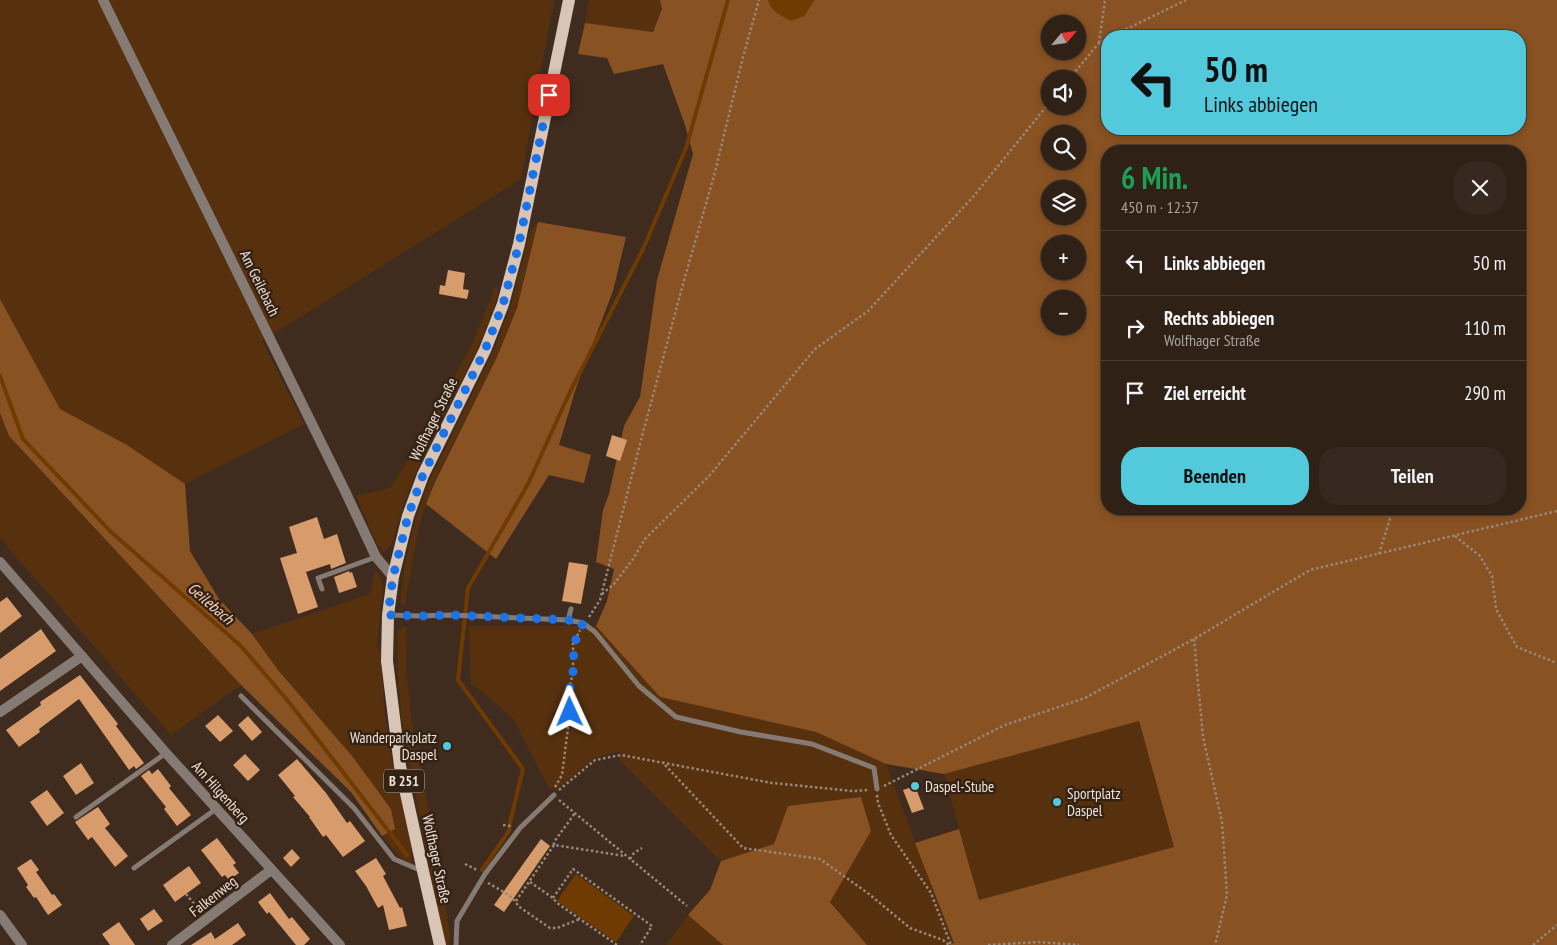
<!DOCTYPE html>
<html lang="de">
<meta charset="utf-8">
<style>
body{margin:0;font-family:"PT Sans Narrow",sans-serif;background:#37291f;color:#f1f3f6;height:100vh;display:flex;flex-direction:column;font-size:19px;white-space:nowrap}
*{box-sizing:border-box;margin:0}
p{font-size:16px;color:#a7a3a1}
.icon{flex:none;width:28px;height:28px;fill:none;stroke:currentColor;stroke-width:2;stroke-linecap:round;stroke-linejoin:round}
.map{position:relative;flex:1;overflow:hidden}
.sheet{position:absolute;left:1101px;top:145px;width:425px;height:370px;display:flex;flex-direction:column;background:#2f2116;border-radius:20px;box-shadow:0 2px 8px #0003,0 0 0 1px #4a3e35}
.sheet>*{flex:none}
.guide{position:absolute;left:1101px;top:30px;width:425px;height:105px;border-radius:20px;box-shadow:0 2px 8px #0003,0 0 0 1px #4a3e35;background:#53cadc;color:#111;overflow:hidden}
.needle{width:32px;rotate:61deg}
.fabs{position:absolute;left:1041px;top:15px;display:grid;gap:10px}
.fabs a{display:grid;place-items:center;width:45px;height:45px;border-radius:50%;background:#2f2116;box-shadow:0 2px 8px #0003,0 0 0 1px #4a3e35;font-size:25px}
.pin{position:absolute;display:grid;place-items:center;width:42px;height:42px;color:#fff;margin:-21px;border-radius:10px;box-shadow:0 2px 8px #0006}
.me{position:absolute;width:55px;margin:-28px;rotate:359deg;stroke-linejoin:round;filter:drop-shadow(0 0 4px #0008)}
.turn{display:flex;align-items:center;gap:18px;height:105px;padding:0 20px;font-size:22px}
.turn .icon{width:65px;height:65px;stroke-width:2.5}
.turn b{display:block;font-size:35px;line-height:42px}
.round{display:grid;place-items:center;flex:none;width:52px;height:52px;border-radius:20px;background:#37291f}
.headline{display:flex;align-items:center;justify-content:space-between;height:85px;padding:0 20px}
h1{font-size:30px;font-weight:700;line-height:38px;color:#1e9e55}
.cta{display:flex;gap:10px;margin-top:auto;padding:10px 20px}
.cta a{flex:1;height:58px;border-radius:20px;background:#53cadc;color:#111;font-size:20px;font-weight:700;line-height:58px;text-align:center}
.cta a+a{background:#37291f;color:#f1f3f6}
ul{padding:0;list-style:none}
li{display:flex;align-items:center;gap:15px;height:65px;padding:0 20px;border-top:1px solid #4a3e35}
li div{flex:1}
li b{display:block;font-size:19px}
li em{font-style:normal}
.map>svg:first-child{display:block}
.green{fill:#57310e}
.forest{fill:#895222;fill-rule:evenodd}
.water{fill:#703b03}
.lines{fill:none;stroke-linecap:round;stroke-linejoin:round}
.stream{stroke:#703b03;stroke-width:4}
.building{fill:#d89b6c}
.path{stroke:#97887c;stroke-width:2.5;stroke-dasharray:2.5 2.5;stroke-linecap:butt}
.lane{stroke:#857b74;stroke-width:5}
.street{stroke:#857b74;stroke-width:10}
.primary{stroke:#d9c5b6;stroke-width:12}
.route{stroke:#1a73e8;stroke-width:9;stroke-dasharray:0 16.2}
.poi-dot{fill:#53cadc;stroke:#342214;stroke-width:2}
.labels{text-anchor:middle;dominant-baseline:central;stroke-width:5;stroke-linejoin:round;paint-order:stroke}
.shield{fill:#342214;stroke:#b7a99f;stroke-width:1}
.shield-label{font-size:14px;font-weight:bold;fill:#efe3da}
.street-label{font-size:15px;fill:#efe3da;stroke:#342214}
.poi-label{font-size:15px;fill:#efe3da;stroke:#342214;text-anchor:start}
.water-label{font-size:16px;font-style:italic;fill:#f7d6bd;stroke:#342214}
</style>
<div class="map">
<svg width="1557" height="945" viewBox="0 0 1557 945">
<rect width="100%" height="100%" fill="#3f2c1e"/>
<g class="green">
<path d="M0 0H554L521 179 262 341 304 424 185 484 127 445 60 409 0 299Z"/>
<path d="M589 0H662L663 6 653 32 585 23Z"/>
<path d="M538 222 517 308 497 357 434 482 420 522 404 608 400 600 404 569 415 521 428 483 493 352 511 305 529 236 532 228Z"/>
<path d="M495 287H498V294L490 318 478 348 415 474 402 509 392 543 384 553 377 544 356 496 390 488 420 441 472 344Z"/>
<path d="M0 413 9 436 241 685 171 735 0 538Z"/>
<path d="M375 571 379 573 383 585 377 646 380 651C383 691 385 731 394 770 400 801 412 833 412 864L399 856 382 836 395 829 391 809 352 756 278 670 252 634 370 594Z"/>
<path d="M469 626H596L660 697 816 732 886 764 954 944 948 945H867L830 901 871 831 861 797 828 801 774 844 721 861 620 760V751L594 758 557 789 549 788 513 718 471 683Z"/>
<path d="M403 627H407L406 669 411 715 423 784 437 847 450 936 449 945H445L426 850 401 715 398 673 397 632Z"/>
<path d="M1139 721 1174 847 979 900 944 774Z"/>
<path d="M688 915 723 945H666Z"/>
</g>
<g class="forest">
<path d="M660 0H1557V945H948L954 943 915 843 959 829 979 900 1174 847 1139 721 944 774 886 764 816 732 660 697 596 626 607 601 614 569 596 562 603 510 609 494 624 426 640 397 657 280 693 154 685 125 663 64 614 74 607 58 578 54 585 23 653 32 662 9ZM1050 24H1078V51H1050ZM1108 36H1520V129H1108ZM1050 79H1078V106H1050ZM1050 134H1078V161H1050ZM1108 151H1520V509H1108ZM1050 189H1078V216H1050ZM1050 244H1078V271H1050ZM1050 299H1078V326H1050Z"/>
<path d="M538 222 626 237 613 291 576 388 559 445 591 455 584 483 549 475 496 559 426 504 435 482 497 357 517 308Z"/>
<path d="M0 299 60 409 127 445 185 484 190 551 219 599 252 634 278 670 352 756 391 809 395 829 382 836 351 792 241 685 9 436 0 413Z"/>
<path d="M861 797 871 831 830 902 867 945H723L688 915 710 890 721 861 774 844 788 806Z"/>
</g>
<g class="water">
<path d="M768 0H815L804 16 791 21C782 16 771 12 768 0Z"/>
<path d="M576 874 634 916 616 942 557 901Z"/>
</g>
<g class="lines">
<g class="stream">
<path d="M0 376 23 439 111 532 241 646 288 701 407 855"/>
<path d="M482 870 509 831 510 822 523 769 458 680 468 588 528 484 569 394 644 247 686 148 728 0"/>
</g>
</g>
<g class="building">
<path d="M448 270 465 273 463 289 469 290 467 299 439 294 440 285 445 286Z"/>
<path d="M612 435 627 440 620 461 606 456Z"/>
<path d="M317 517 324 539 337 534 346 563 331 569 330 564 306 572 318 607 298 614 280 558 297 553 289 527Z"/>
<path d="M569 562 588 565 581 604 562 601Z"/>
<path d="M349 571 350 573 352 572 357 587 339 593 334 577Z"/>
<path d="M7 597 22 616 0 633V602Z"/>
<path d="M41 629 56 651 0 691V659Z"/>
<path d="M80 675 118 724 116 726 144 763 136 769 134 766 129 770 79 699 39 729 40 732 19 747 6 730 41 705 40 702Z"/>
<path d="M218 715 233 731 220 742 205 726Z"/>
<path d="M248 716 262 732 252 741 238 725Z"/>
<path d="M245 754 260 770 248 781 233 765Z"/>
<path d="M297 759 326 793 347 823 350 821 365 841 343 857 326 835 323 837 309 817H310L293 797 295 796 278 775Z"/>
<path d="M81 763 94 783 76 795 63 776Z"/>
<path d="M158 769 171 786 169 788 191 815 177 826 164 809 166 807 141 776 149 770 152 774Z"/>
<path d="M915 786 924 809 912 813 903 790Z"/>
<path d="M47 790 64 813 47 826 30 802Z"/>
<path d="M98 807 110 824 105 828 128 856 115 867 92 837 88 840 75 822Z"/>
<path d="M217 838 236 863 233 865 239 873 229 880 225 875 222 877 201 850Z"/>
<path d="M541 839 550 846 504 912 494 905Z"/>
<path d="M292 849 300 858 291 867 283 858Z"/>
<path d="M376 858 386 874 383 876 400 908 402 907 407 926 389 930 383 905 378 908 366 886 355 871Z"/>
<path d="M31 859 39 870 36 872 52 895 54 894 62 905 48 915 36 897 34 898 26 887 28 885 17 868Z"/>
<path d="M189 866 201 883 175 902 163 885Z"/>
<path d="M270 893 289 919 292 917 310 939 304 945H296L269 912 267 914 258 902Z"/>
<path d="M154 909 163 921 148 931 140 919Z"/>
<path d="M119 922 135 945H110L102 934Z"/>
<path d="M238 923 246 935 232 945H191L211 932 215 939Z"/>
</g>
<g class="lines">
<g class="path">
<path d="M1112 36 1186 0"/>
<path d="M1099 43 1105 0"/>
<path d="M1069 79 1099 43 1108 39"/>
<path d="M1455 536 1480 556 1492 576 1496 609 1517 647 1557 663"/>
<path d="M1379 554 1392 512 1390 509"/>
<path d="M602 594 614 584 633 559 645 539 709 476 815 349 868 311 972 198 1050 102"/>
<path d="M589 617 600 600 641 440 683 284 715 172 743 57 759 0"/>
<path d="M1194 639 1203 737 1222 822 1227 895 1215 945"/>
<path d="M665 765 743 848 820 859 869 894 910 928 943 940 949 945"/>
<path d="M884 786 1005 725 1085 698 1194 639 1310 570 1557 511"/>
<path d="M555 787 562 775 570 712 568 695 573 672V644L580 630"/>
<path d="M559 790 595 760 621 755 772 783 853 791 869 790"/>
<path d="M877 795 878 803 891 835 931 893 951 945"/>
<path d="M559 800 687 906"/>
<path d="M503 825 511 826"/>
<path d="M554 845V842L575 813"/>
<path d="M630 859 634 853 642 848"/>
<path d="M465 864 477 870"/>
<path d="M530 882 553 898 557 903 617 945"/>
<path d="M488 883C498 889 513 895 518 906L550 928H557L580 919"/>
<path d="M186 894 200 911"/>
<path d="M553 898 573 869 652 926 640 945"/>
<path d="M516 901 554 845 625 856"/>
<path d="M988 945 1038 942 1079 945"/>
<path d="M1533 945 1557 925"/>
</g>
<g class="lane">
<path d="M322 589 318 578 376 557"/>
<path d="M389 615 420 616 451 615 568 620 583 623 595 632 639 686 676 717 741 732 812 744 874 768 877 789"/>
<path d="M568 620 571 609"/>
<path d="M241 696 354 808 394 859 422 871"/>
<path d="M76 817 166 753"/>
<path d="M134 868 216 809"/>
<path d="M456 945 457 921 485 874 520 828 554 795"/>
</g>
<g class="street">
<path d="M103 0 345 491 376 557 393 577"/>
<path d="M0 562 166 753 340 945"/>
<path d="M0 712 82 656"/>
<path d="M0 915 22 945"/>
<path d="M172 945 271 870"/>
</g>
<path class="primary" d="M440 945 423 871 400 766 387 661 388 615 393 577 408 516 423 475 485 350 503 304 519 244 569 0"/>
</g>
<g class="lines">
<path class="route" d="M549 95 519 244 503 304 485 350 423 475 408 516 393 577 388 615 420 616 451 615 568 620 583 623 574 644 573 672 568 696 570 712"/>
</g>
<g class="poi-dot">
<circle cx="447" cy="746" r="5"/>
<circle cx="915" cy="786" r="5"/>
<circle cx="1057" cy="802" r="5"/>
</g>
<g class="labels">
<rect class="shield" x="384" y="769.5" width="40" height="23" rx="4"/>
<g class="shield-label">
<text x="404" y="781">B 251</text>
</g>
<g class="street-label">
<text transform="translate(260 283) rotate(64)">Am Geilebach</text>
<text transform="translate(433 419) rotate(-64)">Wolfhager Straße</text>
<text transform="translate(221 792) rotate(48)">Am Hilgenberg</text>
<text transform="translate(437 859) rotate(78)">Wolfhager Straße</text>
<text transform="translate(213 896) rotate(-38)">Falkenweg</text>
</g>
<g class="poi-label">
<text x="437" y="737" text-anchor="end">Wanderparkplatz<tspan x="437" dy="17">Daspel</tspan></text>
<text x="925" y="786">Daspel-Stube</text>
<text x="1067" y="793">Sportplatz<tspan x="1067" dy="17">Daspel</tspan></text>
</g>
<g class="water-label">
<text transform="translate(211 603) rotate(41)">Geilebach</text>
</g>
</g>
</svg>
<div class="fabs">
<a><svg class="needle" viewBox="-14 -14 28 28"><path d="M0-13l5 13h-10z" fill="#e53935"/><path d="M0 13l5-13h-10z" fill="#a7a3a1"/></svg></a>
<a><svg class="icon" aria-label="sound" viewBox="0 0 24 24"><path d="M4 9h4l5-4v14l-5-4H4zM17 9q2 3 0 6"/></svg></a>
<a><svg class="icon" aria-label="search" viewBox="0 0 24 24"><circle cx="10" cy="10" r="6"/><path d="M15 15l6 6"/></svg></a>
<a><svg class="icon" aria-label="layers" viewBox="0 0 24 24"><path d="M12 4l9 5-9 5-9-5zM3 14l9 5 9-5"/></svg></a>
<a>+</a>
<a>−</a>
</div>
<div class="pin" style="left:549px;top:95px;background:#d93025"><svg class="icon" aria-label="arrive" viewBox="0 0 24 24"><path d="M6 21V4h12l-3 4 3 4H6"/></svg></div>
<svg class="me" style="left:570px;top:712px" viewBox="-20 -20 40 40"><path d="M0-17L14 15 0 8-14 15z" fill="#1a73e8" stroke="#fff" stroke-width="4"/></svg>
<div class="guide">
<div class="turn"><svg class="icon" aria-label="left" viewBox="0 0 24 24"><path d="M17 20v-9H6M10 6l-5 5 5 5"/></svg><div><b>50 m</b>Links abbiegen</div></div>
</div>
<section class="sheet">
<div class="headline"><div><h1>6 Min.</h1><p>450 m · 12:37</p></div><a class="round"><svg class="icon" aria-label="close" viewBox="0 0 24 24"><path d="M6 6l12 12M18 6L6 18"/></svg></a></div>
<ul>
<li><svg class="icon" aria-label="left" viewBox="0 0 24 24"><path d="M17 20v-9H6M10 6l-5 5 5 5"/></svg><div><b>Links abbiegen</b></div><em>50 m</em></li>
<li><svg class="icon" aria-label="right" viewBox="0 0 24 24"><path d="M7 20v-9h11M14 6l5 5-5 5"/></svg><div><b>Rechts abbiegen</b><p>Wolfhager Straße</p></div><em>110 m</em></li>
<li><svg class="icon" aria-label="arrive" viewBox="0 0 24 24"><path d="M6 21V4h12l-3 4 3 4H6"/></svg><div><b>Ziel erreicht</b></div><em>290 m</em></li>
</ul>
<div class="cta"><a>Beenden</a><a>Teilen</a></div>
</section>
</div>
